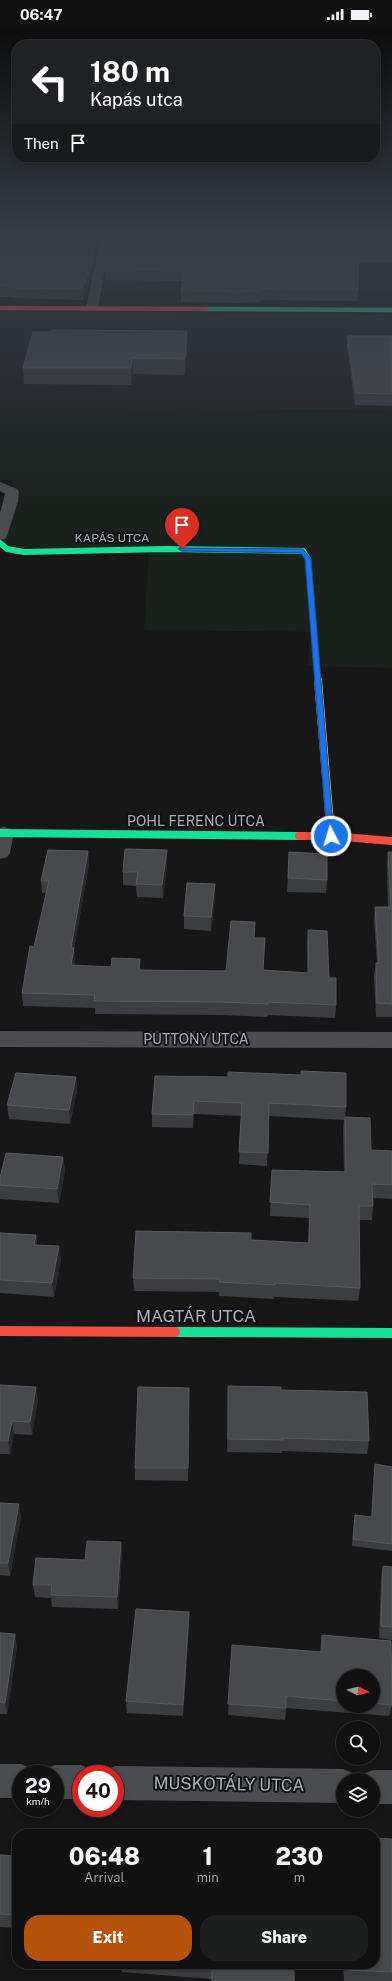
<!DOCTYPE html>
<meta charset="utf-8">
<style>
body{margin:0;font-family:"Public Sans",sans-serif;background:#1e1f1f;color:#f1f3f6;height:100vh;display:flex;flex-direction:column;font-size:15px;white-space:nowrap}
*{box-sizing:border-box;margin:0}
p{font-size:13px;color:#9c9d9f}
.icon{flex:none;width:22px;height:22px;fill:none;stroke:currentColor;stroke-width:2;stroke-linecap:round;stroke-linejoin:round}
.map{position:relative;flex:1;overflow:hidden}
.sheet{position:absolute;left:12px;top:1801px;width:368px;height:140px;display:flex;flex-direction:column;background:#111;border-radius:16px;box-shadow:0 2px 6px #0003,0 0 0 1px #303131}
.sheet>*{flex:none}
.banner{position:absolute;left:12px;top:12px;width:368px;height:122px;border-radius:16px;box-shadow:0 2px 6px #0003,0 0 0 1px #303131;background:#202124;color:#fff;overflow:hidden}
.needle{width:26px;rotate:96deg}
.tools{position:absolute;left:336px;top:1641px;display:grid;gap:8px}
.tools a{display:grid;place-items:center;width:44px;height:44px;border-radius:50%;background:#111;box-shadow:0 2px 6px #0003,0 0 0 1px #303131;font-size:20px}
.speed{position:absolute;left:12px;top:1737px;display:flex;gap:8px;font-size:20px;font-weight:700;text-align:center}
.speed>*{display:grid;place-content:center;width:52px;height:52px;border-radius:50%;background:#111;box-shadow:0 2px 6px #0003,0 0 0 1px #303131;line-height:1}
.speed small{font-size:10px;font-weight:400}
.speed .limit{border:6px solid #d22;background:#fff;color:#111}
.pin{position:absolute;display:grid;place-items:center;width:34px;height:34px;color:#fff;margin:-41px -17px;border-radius:50% 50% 50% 0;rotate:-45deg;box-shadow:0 0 4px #0007}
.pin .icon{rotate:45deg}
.me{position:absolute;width:44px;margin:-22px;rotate:355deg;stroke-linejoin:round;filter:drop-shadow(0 0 3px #0008)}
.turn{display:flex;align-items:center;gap:14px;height:84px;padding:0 12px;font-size:18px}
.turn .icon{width:52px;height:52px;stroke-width:2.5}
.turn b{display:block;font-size:28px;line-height:34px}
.then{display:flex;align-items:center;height:38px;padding:0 12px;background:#0003;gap:8px;font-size:15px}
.eta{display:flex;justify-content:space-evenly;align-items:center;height:68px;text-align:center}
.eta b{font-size:24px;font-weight:800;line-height:28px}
.action{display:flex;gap:8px;margin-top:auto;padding:8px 12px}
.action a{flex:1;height:46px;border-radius:16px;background:#b45309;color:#fff;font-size:16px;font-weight:800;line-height:46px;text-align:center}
.action a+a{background:#1e1f1f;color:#f1f3f6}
.status{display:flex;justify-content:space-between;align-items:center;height:28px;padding:0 20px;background:#111;direction:ltr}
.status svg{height:11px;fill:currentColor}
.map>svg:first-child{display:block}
.built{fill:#212124}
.green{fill:#1b211c}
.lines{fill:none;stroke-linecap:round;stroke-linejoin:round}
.street{fill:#4b4c50;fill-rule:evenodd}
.fast-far3{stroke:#16e098;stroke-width:4.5}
.fast-far2{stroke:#16e098;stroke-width:6}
.fast-far1{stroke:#16e098;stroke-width:8}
.fast{stroke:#16e098;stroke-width:10}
.slow-far1{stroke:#ffcf43;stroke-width:6}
.slow{stroke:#ffcf43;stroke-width:8}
.jam-far2{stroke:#f24e42;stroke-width:4.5}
.jam-far1{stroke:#f24e42;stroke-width:8}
.jam{stroke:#f24e42;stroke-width:10}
.wall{fill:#3c3d40;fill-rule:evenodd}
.shaded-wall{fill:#28292a}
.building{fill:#48494d;stroke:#57595e}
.route{fill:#1a73e8;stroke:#114b97}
.labels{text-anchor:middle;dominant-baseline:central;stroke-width:4;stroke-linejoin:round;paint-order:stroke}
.far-street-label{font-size:12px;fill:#a8adb8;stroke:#111113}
.street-label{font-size:14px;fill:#a8adb8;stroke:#111113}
.near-street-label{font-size:17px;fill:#a8adb8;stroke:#111113}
</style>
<div class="status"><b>06:47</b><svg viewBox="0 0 49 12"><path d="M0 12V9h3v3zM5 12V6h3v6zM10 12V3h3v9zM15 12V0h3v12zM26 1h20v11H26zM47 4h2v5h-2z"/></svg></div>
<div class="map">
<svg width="392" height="1953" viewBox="0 0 392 1953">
<rect width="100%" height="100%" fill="#171717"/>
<path class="built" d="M0 283 392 287V383L0 380Z"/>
<path class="green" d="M0 380 392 383V640L308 638 310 604 144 602 149 522 0 523V493L13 452H0Z"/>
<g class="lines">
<g class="street">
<path d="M101 209H111L98 280 92 283 86 280Z"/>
<path d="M0 454 17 461 19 464 18 473 7 508 5 511 0 512V485L5 466 0 463Z"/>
<path d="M4 799 11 801 14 805 10 825 7 829 0 831V800Z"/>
<path d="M0 1003 392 1004V1020L0 1019Z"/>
<path d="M0 1736H21L33 1741 35 1746H21V1770H0Z"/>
<path d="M55 1737H81L93 1742 95 1746H81V1771H55V1746H41L43 1742Z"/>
<path d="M115 1738 343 1741 355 1746 358 1752H343V1775L115 1772V1746H102L103 1743Z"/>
<path d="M373 1742H392V1776H373V1752H359L361 1747Z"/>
</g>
<path class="fast-far3" d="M206 281 392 282"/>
<path class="fast-far2" d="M0 515 7 521 24 524 166 521 303 523 308 531 310 555"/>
<path class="fast-far1" d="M0 805 299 808"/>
<path class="fast" d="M175 1304 392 1305"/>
<path class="slow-far1" d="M310 555 318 653"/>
<path class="slow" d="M318 652 331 808"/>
<path class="jam-far2" d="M0 280 206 281"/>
<path class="jam-far1" d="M299 808H331L392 813"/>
<path class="jam" d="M0 1303 175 1304"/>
</g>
<g class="wall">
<path d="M0 209H101L90 252 83 272 12 270V269H0Z"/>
<path d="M392 209V235H359L357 273 260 272V274L240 275 181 274V263L183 253 105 252 104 241Z"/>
<path d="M187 303V318L185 347 133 346 131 357 24 356 23 340Z"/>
<path d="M347 308H392V378L355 377 347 319Z"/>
<path d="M88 823 89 836 74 921 75 933 74 937 111 939 140 931V942L226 943 255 910H265L263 942 307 945V915L308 902 329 950 336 977 335 990 268 987 267 989 223 987 95 986V980L23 978 22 965 34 919 46 865H42L41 853Z"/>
<path d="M289 824 327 852 326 865 287 864Z"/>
<path d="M388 824H392V989H376L374 948 376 935H377L374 892 375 879H388L387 837Z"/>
<path d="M167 836 163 870 137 869 136 858 123 857V844Z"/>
<path d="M215 856V869L211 903 184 901V888Z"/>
<path d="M155 1048 346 1079 345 1089 371 1122 392 1123V1171L373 1170V1178L372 1192H359L360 1260 358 1273 274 1269V1271L219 1268V1264L134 1263 133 1250 251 1212 308 1215 309 1190 270 1188 272 1142 344 1144 343 1103 344 1092 269 1088 267 1138 239 1136 241 1088 194 1086 193 1100 152 1099V1086Z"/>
<path d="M76 1049 77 1063 70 1096 9 1091 7 1077Z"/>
<path d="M63 1129 65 1143 59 1175 0 1171V1150Z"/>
<path d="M0 1205 36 1207 37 1217 59 1218 61 1232 54 1269 0 1265Z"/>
<path d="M0 1357 38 1372 32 1407 14 1406 10 1426H0Z"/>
<path d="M281 1362 369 1413 367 1426 282 1423V1425L227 1424 228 1372Z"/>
<path d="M189 1373 188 1453 135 1452V1440Z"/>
<path d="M375 1436 392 1439V1523L352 1518 355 1487 371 1489 374 1443Z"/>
<path d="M0 1475 21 1489 10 1548 0 1547Z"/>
<path d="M121 1514 122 1527 118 1581 52 1579 51 1570 35 1569 33 1557Z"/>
<path d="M383 1538 392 1539V1612L379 1610 381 1550Z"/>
<path d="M189 1584V1597L183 1688 127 1685 126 1673Z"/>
<path d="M0 1605 17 1618 7 1686H0Z"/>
<path d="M322 1607 391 1613 392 1677 389 1688 286 1680 285 1692 228 1687 232 1617 320 1624ZM343 1648H373V1678H343Z"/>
<path d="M392 1811V1953H344L343 1936H375Z"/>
<path d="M0 1827 17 1828V1900L0 1899Z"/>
<path d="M121 1936H294L211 1951 122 1944Z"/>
</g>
<g class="shaded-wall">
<path d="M98 209H101L90 252 83 272 82 261Z"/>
<path d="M187 303V318L185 347V331Z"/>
<path d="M132 330 133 346 131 357V340Z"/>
<path d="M167 822V836L163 870 162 857Z"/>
<path d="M88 823 89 836 74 921 75 933 72 950 71 920Z"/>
<path d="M215 856V869L211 903V889Z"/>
<path d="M140 931 141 944 139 942Z"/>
<path d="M76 1049 77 1063 70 1096 69 1082Z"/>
<path d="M194 1073V1086L193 1100V1087Z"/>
<path d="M63 1129 65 1143 59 1175 57 1161Z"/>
<path d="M36 1207 37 1221 34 1217Z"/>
<path d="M59 1218 61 1232 54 1269 52 1255Z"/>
<path d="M36 1359 38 1372 32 1407 30 1394Z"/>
<path d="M12 1393 14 1406 10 1426 8 1413Z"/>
<path d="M19 1476 21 1489 10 1548 8 1535Z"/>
<path d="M121 1514 122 1527 118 1581 117 1569Z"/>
<path d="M189 1584V1597L183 1688V1677Z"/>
<path d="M15 1606 17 1618 7 1686 5 1675Z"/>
</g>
<g class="building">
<path d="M0 209H98L90 241 82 261 11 260 12 258H0Z"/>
<path d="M110 209H392V224H359L358 262 260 261V263L240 264 181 263 184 242 104 241Z"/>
<path d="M52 302 187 303 185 331 132 330 131 340H23L33 304H51Z"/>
<path d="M347 308H392V366L356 365Z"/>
<path d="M125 821 167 822 162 857 136 856 138 844H123Z"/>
<path d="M48 822 88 823 71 920H74L71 937 111 939 112 930 140 931 139 942 226 943 231 893 255 894 254 910H265L263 942 309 945 308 902 327 903 329 950H336V977L268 974V976L223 974 94 973 95 967 22 965 30 918 34 919 49 853H41Z"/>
<path d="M289 824 327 826V852L288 850Z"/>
<path d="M388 824H392V976L377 975 376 935H379L375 879H391Z"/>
<path d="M187 855 215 856 211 889 184 888Z"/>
<path d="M301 1043 346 1045V1079L269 1075 268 1125 239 1124 242 1075 194 1073 193 1087 152 1086 155 1048 228 1049V1044L301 1047Z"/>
<path d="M16 1045 76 1049 69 1082 7 1077Z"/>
<path d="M345 1089 370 1090 371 1122 392 1123V1157L372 1156 373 1178H359L360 1260 275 1255V1257L219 1254 220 1251 133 1250 136 1203 251 1205V1212L309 1215 310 1177 270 1174 272 1142 346 1144Z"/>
<path d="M6 1125 63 1129 57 1161 0 1157V1150Z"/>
<path d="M0 1205 36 1207 34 1217 59 1218 52 1255 0 1252Z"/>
<path d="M0 1357 36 1359 30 1394 12 1393 8 1413H0Z"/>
<path d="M228 1358 281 1359V1362L367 1364 369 1413 283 1410V1412L228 1411Z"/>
<path d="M138 1359 189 1360 188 1440H135Z"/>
<path d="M375 1436 392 1439V1516L353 1511 355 1487 372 1489Z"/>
<path d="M0 1475 19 1476 8 1535H0Z"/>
<path d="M87 1513 121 1514 117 1569 51 1567 52 1557H33L36 1530 85 1532Z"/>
<path d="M383 1538 392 1539V1599L381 1598Z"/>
<path d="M136 1581 189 1584 183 1677 126 1673Z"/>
<path d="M0 1605 15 1606 5 1675 0 1674Z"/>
<path d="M322 1607 391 1613 392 1677 373 1675V1648H343V1673L286 1668V1680L228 1676 232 1617 322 1624Z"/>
<path d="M375 1810 392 1811V1944L347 1942V1936H375Z"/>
<path d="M0 1827 17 1828V1887L0 1886Z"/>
<path d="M161 1936H294V1953H212V1940Z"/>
</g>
<linearGradient id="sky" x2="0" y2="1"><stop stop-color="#0d0d0d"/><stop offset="0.43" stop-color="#363c47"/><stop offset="1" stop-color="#363c47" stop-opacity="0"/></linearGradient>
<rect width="392" height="482" fill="url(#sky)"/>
<path class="route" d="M179 520 303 521 311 531 334 810 327 808 305 531 301 525 182 523 178 521Z"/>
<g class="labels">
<g class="far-street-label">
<text x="112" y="510">KAPÁS UTCA</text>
</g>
<g class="street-label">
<text x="196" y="793">POHL FERENC UTCA</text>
<text x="196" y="1011">PUTTONY UTCA</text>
</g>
<g class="near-street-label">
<text x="196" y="1288">MAGTÁR UTCA</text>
<text transform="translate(229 1756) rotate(1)">MUSKOTÁLY UTCA</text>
</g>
</g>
</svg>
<div class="tools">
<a><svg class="needle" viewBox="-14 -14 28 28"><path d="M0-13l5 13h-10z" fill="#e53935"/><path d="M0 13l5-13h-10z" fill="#9c9d9f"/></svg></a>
<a><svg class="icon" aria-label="search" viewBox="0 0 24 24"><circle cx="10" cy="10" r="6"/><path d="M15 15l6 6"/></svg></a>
<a><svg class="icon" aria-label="layers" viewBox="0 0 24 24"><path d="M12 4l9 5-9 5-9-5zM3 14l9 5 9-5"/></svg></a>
</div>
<div class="speed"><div>29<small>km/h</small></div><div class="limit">40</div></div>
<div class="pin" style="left:182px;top:521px;background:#d93025"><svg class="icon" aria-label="arrive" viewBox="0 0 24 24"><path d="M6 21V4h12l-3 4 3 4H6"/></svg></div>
<svg class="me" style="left:331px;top:808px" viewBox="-20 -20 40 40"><circle r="17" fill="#1a73e8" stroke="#fff" stroke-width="3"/><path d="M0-11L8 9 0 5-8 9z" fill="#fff"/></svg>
<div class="banner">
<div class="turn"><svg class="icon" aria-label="left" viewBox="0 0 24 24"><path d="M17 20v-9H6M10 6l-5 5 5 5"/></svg><div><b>180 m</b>Kapás utca</div></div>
<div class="then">Then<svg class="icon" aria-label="arrive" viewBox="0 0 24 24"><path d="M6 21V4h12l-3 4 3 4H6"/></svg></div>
</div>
<section class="sheet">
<div class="eta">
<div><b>06:48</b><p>Arrival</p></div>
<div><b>1</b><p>min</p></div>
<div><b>230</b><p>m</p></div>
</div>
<div class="action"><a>Exit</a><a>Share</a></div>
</section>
</div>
